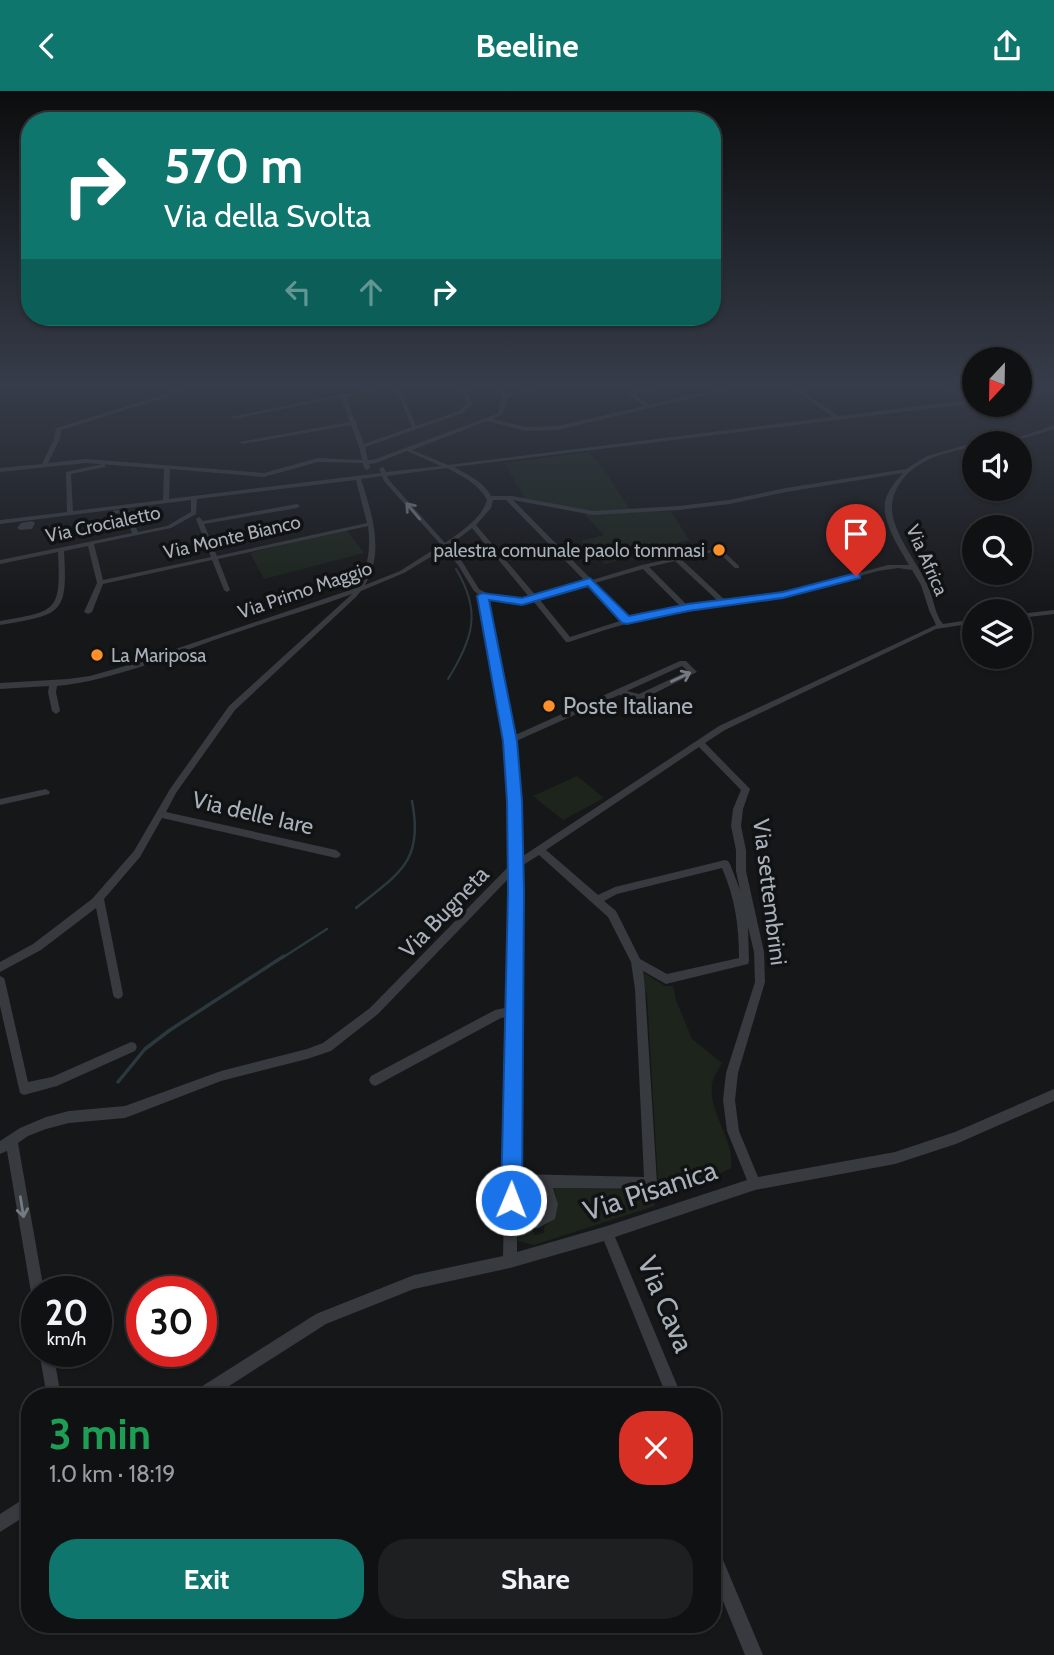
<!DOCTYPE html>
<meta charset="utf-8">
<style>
body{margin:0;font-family:Cabin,sans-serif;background:#1e1f21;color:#f1f3f6;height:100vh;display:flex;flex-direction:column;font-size:26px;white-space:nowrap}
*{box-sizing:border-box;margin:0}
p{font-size:23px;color:#9c9da0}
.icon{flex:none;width:38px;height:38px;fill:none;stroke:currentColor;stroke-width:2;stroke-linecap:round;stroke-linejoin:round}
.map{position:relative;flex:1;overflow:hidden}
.side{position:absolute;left:21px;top:1297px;width:700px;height:245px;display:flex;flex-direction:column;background:#101113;border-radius:28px;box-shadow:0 2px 5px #0004,0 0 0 2px #303133}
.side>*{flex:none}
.hud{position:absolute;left:21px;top:21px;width:700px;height:214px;border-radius:28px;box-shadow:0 2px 5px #0004,0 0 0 2px #303133;background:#0f766e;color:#fff;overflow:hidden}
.needle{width:46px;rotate:202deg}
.tools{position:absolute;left:962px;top:256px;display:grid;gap:14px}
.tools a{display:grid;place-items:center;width:70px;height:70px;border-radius:50%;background:#101113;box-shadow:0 2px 5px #0004,0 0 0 2px #303133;font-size:35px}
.speed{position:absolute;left:21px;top:1185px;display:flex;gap:14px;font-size:35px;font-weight:700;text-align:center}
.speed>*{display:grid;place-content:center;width:91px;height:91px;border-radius:50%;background:#101113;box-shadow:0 2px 5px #0004,0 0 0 2px #303133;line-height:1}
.speed small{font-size:18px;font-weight:400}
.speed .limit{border:10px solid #d22;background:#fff;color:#111}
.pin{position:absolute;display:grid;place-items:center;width:60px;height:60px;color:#fff;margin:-72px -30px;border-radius:50% 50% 50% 0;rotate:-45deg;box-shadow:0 0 7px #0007}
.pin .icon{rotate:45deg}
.me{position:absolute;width:77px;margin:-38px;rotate:1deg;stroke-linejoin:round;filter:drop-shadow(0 0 5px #0008)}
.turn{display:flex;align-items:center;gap:24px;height:147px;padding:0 28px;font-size:32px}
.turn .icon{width:91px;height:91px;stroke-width:2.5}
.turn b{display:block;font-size:49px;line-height:60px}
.lanes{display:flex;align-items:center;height:66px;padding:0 28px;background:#0003;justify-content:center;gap:35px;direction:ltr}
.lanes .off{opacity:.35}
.round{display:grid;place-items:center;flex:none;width:74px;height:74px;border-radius:28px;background:#1e1f21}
.headline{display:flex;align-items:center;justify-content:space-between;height:119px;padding:0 28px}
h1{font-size:42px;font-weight:800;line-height:52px;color:#1e9e55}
.action{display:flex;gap:14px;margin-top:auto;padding:14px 28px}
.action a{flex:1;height:80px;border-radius:28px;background:#0f766e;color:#fff;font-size:28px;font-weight:800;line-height:80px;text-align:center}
.action a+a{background:#1e1f21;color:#f1f3f6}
header{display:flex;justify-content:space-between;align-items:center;height:91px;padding:0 28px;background:#0f766e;color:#fff;font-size:32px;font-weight:800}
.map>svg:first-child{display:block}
.green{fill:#1c241c}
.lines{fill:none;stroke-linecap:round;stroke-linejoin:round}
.stream-far2{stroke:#2b393e;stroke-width:2}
.stream-far1{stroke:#2b393e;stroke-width:2.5}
.stream{stroke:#2b393e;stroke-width:3.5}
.minor{fill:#373a3e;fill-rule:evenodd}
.oneway{stroke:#757b82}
.route{fill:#1a73e8;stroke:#114b97;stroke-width:2}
.poi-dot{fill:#ff8f29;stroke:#111214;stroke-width:2.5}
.labels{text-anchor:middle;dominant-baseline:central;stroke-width:7;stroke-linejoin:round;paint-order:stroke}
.far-street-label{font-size:19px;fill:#a8b0ba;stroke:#111214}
.far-poi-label{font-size:19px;fill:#a8b0ba;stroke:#111214;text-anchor:end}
.poi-label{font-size:23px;fill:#a8b0ba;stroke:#111214;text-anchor:start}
.street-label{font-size:23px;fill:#a8b0ba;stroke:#111214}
.near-street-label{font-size:28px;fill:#a8b0ba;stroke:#111214}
</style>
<header><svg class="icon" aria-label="back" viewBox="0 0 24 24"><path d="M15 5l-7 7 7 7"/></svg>Beeline<svg class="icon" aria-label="share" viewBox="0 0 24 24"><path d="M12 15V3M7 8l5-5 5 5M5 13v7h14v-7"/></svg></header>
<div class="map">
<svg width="1054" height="1564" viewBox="0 0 1054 1564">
<rect width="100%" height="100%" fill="#161719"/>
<g class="green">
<path d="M589 361 607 383 630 419 596 421 526 409 504 372Z"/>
<path d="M671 420 689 449 605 473 581 450 604 444 584 423Z"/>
<path d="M346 438 364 462 264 488 250 462Z"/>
<path d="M577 685 604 707 563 729 533 705Z"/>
<path d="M641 880 665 895H673L676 909 692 948 722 972C719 978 713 986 712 993 708 1022 735 1049 731 1077L668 1108 658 1091 647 905Z"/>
<path d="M554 1097 654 1099 655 1115 534 1154 518 1150V1144L532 1139 535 1144 544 1142V1136C558 1126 560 1114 554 1097Z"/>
</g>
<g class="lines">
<path class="stream-far2" d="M448 588C473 547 482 521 456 478"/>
<g class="stream-far1">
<path d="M356 817C399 782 424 771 412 710"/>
<path d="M282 867 327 838"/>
</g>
<path class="stream" d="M118 991 145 958 170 939 284 865"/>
<g class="minor">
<path d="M171 296H175L179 300 177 303 61 339 60 348 48 372 86 368 264 382 318 367 362 369 359 355 351 334 242 353 239 351 350 331 341 306 233 328 230 326 381 296H389L346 306 364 353 412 336 395 296H399L416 335 459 320 467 312 459 296H463L473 312 463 322 365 356 368 369H373L497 323 499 320 502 305 494 296H498L506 303 539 296H546V297L507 306C505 319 506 323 492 328L526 336 558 335 644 315 629 303V301L631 300 670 296 668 297 635 303 649 314 730 296H737L558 339 526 340 487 330 412 359 448 374 833 326 791 296H796L839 325 968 309 943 296H948L975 308V312L454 376C468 384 484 391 491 405H512L593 420 679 415 729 409 786 397 906 378 927 365 973 352H977H975V355C961 359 946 361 932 367 907 377 885 402 894 430 901 453 917 472 927 493 933 505 934 518 940 529L943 533 975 528V532L936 538 725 639 705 652 750 698 743 718 741 735 746 759V780L764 861 765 891 738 982 735 1009 739 1040 758 1086 895 1061 955 1041 1054 998V1010L956 1053 895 1073 755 1099 615 1146 682 1306H667L604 1150 510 1177 414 1198 326 1233 212 1306H191L193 1301 316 1223 414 1184 503 1165 508 926 501 927 379 993 375 995 371 993 369 989 371 985 495 919 509 916 511 785 378 923 331 960 307 968 221 990 125 1027 69 1032 46 1038 28 1045 18 1052 44 1200H37V1209L32 1207 7 1060 0 1063V1050L20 1037 46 1026 69 1020 125 1015 221 980 307 958 323 952 370 917 511 773 510 710 506 650 479 504 474 500 458 474 444 458 404 482 361 500 356 506 235 619 176 702 166 721 336 759 341 763 339 766 336 767 162 727 140 766 104 808 123 903 122 906 118 908 114 906 113 903 96 817 41 859 0 881V871L33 853 92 808 134 760 170 698 229 615 352 503C309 519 266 531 223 546 169 565 115 589 57 595L56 601 60 620 56 623 52 620 48 601 49 595 0 598V592L68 588 90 585 125 575 356 497C368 478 371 458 368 435L218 468 230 499 227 501 224 499 212 469 103 493 92 521 88 523 84 521 97 492 88 455 64 460C68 525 61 523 0 534V530C57 520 61 521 58 461L0 473V469L132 442 125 423 113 422 112 421 115 419 129 420 138 441 167 435 191 421V409L0 433V429L67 421 66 381 103 373 106 375 105 376 71 383 73 420 163 409 164 378 86 372 0 381V377L42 373 54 348 56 337 173 301ZM407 360 441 375 386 381 384 377 382 376 379 378 381 382 169 408 170 378 264 386 318 371 363 372 364 377 367 379 370 377 369 373 376 372ZM447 377C462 385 479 393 487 409 482 427 461 441 445 452L389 389 387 385ZM903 382C896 390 887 400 885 411 882 432 899 456 909 474H888L806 496 726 510 681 468 717 460 735 477H739V475L720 457 642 474 592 489 513 409 593 424 679 419 729 413 786 401ZM382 385 384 390 441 454 400 480 365 494C385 460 372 423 361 388ZM356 389 367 432 217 465 204 433 297 417 300 415 297 413 203 430 199 426 196 428 211 466 103 489 94 453 171 437 196 423 197 408ZM493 409H506L586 491 537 506 476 434 491 417ZM472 437 530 507 494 506 479 498 463 472 449 455ZM675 470 719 511 689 516 649 476ZM898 477 912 479 921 494 929 519 936 534 719 635 520 767 518 710 514 651 619 604 640 609 643 608 697 581 686 570H680L513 645 486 507 493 510 534 511 566 551H569L605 539 636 530 806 500 878 480ZM643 478 682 517 630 527 595 492ZM589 494 623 529 570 546 540 509ZM682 575 688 580 639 603 627 600ZM699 656 741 699 733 718 731 735 736 759V780L740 799 730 773 728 770 725 769 615 796 598 804 546 759ZM539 764 608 826 631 871 635 898 644 1086 518 1083 520 776ZM722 777C735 807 739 835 739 867L667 883 640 868 616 820 604 810 617 803ZM748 836 754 861 755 891 726 982 723 1009 727 1040 747 1089 607 1135 517 1161V1137H538L555 1128 558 1113 553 1097 651 1098 655 1096 657 1092 645 898 643 880 666 893 748 873 749 870ZM518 1096 536 1097 544 1107V1119L536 1124H517Z"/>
<path d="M1054 298V302L1020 306V303Z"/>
<path d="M1054 334V338C1032 345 1011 352 987 352L1023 345Z"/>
<path d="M32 430 35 432 32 438 20 439 17 437 21 432Z"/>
<path d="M1054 519V523L1020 527V523Z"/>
<path d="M46 698 50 701 49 703 0 714V708Z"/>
<path d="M0 885 4 887 5 890 28 991 52 986 131 951 135 952 137 956 135 960 57 995 24 1004 20 1002 0 915Z"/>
<path d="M39 1260H53L61 1306H47Z"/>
<path d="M30 1404V1422L0 1441V1423Z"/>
<path d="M712 1455 718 1457 763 1564H745L712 1483Z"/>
</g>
</g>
<defs><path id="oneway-shaft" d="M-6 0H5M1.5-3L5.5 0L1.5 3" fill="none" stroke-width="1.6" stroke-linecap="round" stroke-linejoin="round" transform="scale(1.75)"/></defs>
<g class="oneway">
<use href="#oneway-shaft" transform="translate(413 420) rotate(-130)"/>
<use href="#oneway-shaft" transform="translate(681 586) rotate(-25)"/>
<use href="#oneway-shaft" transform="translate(22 1116) rotate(81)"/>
</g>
<linearGradient id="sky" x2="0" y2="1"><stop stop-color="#0c0d0e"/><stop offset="0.57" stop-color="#363c49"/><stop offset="1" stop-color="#363c49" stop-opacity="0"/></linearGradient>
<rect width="1054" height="515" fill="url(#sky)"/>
<path class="route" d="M856 482 860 483V487L783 507 688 520 627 533 622 532 588 495 522 514 489 509 517 650 522 710 524 800 522 1109 519 1117 511 1120 504 1117 501 1109 508 800 507 710 503 650 477 505 482 502 522 507 590 487 629 525 688 513 783 501Z"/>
<g class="poi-dot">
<circle cx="719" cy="459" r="7"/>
<circle cx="97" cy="564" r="7"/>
<circle cx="549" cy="615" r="7"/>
</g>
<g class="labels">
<g class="far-street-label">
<text transform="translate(103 433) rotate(-12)">Via Crocialetto</text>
<text transform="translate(232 446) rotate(-13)">Via Monte Bianco</text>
<text transform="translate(927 469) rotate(66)">Via Africa</text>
<text transform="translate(305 499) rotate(-19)">Via Primo Maggio</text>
</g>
<g class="far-poi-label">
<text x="705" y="459">palestra comunale paolo tommasi</text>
<text x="111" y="564" text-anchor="start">La Mariposa</text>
</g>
<g class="poi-label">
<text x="563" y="615">Poste Italiane</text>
</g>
<g class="street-label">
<text transform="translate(253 722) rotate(13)">Via delle Iare</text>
<text transform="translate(770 801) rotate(83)">Via settembrini</text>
<text transform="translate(444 821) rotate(-46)">Via Bugneta</text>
</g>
<g class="near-street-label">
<text transform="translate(650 1099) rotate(-18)">Via Pisanica</text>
<text transform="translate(666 1213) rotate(67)">Via Cava</text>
</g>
</g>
</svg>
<div class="tools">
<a><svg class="needle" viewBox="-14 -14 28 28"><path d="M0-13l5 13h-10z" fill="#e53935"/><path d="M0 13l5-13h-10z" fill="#9c9da0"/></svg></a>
<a><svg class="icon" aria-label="sound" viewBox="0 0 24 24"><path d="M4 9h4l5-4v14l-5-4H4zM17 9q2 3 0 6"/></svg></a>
<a><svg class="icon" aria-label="search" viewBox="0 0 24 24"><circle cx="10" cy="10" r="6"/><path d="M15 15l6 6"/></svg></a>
<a><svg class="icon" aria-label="layers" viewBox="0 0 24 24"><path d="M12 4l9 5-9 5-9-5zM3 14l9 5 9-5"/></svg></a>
</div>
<div class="speed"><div>20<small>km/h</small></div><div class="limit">30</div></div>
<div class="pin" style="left:856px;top:485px;background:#d93025"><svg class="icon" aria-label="arrive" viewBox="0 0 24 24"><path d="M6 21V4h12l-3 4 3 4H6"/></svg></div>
<svg class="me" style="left:511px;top:1109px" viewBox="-20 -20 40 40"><circle r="17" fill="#1a73e8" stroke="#fff" stroke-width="3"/><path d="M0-11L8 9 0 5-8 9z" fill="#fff"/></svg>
<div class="hud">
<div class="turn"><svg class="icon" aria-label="right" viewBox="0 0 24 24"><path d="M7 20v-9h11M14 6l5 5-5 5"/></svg><div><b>570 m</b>Via della Svolta</div></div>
<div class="lanes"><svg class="icon off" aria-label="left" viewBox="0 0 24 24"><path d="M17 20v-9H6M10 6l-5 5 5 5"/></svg><svg class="icon off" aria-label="ahead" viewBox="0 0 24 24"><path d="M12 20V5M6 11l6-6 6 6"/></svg><svg class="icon" aria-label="right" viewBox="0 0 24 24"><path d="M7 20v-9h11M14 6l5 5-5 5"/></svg></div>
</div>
<section class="side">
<div class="headline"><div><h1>3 min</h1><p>1.0 km · 18:19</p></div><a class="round" style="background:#d93025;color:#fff"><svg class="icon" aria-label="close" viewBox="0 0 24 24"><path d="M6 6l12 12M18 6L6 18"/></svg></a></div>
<div class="action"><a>Exit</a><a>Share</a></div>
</section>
</div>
